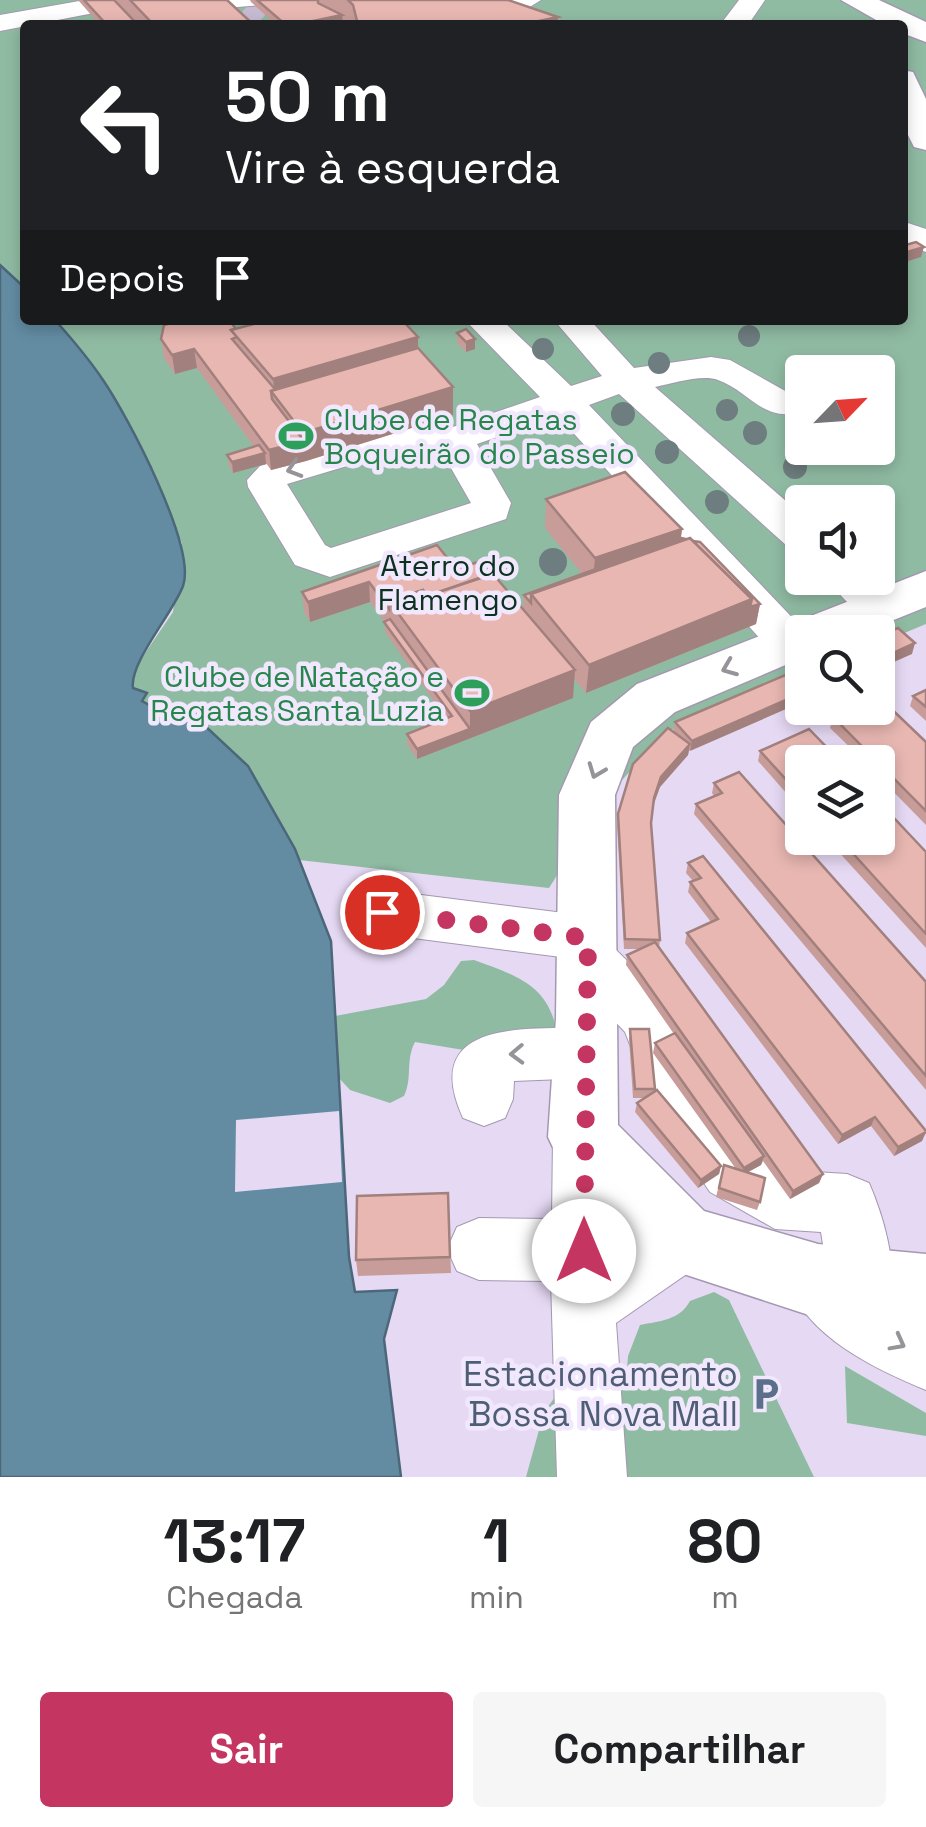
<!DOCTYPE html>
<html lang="pt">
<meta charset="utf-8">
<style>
body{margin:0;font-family:"Space Grotesk",sans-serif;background:#f6f6f6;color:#202124;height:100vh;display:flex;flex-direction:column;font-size:38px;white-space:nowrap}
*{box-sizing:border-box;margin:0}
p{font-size:32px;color:#757577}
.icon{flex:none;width:55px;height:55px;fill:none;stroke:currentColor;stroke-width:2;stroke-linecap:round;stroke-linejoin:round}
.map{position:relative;height:1477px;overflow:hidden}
.sheet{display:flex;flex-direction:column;background:#fff;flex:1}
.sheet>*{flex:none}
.banner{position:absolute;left:20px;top:20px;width:888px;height:305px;border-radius:10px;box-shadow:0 5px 15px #0003;background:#202124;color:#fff;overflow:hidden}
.needle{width:65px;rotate:65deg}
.buttons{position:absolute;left:785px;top:355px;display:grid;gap:20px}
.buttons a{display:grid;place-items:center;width:110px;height:110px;border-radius:10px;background:#fff;box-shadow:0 5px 15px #0003;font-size:50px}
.pin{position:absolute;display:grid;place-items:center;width:85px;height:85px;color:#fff;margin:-42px;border:5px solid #fff;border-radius:50%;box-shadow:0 2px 10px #0007}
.me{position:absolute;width:110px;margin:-55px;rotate:0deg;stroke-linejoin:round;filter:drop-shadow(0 0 8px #0008)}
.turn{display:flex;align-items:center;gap:35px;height:210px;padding:0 40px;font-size:45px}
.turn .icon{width:130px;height:130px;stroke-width:2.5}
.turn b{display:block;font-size:70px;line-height:85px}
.then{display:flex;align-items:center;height:95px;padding:0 40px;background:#0003;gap:20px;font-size:38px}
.eta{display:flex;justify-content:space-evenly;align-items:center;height:170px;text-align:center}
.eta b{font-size:60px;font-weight:800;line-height:70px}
.cta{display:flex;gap:20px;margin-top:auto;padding:20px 40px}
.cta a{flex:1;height:115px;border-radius:10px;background:#c43661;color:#fff;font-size:40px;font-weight:800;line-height:115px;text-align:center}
.cta a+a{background:#f6f6f6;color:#202124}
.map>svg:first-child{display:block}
.green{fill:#90bba3;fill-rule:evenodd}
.water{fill:#638ca3;stroke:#4c677a;stroke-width:2.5}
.pier{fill:#e6d9f4}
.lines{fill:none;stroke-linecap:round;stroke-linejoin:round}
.minor-tunnel{stroke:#c7bbd3;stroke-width:29;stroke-dasharray:29 14;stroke-linecap:butt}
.minor-casing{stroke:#a498b1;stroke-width:2}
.major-casing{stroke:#a498b1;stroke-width:3}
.highway-casing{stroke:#a498b1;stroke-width:3}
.minor{fill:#fff;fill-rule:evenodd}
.major{fill:#fff;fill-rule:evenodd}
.highway{fill:#fff;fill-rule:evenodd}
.tree{fill:#6e7d7f}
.wall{fill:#c89d99}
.shaded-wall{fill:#a2807d}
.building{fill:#e8b7b2;stroke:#a2807d;stroke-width:2.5}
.oneway{stroke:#969498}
.route{stroke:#c43661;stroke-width:18;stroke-dasharray:0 32.4}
.labels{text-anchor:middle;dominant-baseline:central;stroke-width:9;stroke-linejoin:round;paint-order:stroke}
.leisure-label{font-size:30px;fill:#27864d;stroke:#f2e8fd;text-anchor:start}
.park-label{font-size:30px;fill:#0c3120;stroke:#f2e8fd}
.near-service-label{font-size:35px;fill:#4e5e75;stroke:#f2e8fd;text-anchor:end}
</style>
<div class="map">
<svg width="926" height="1477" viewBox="0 0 926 1477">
<rect width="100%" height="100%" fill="#e6d9f4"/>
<g class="green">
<path d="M0 0H926V624L878 644V632H802V675L667 732 608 795 549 888 299 860 262 790 169 716 141 701 133 688 135 668 173 612 182 543 105 383 55 320H902V25H25V288L0 265ZM802 372H878V448H802ZM802 502H878V578H802Z"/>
<path d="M474 960C515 975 550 985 557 1034L482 1053 415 1042C405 1061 413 1077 404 1096L390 1103 350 1090 338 1077 335 1016 426 999 444 985 461 961Z"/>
<path d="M714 1292 729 1300 814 1477H526L544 1412 558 1393 610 1396 626 1384 628 1356 640 1325C660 1321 680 1320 690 1301Z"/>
<path d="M845 1366 926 1413V1436L847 1423Z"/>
</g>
<path class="water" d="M0 265 25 288V320H55C72 339 89 359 103 380 127 415 197 547 183 586 173 613 129 663 133 688L147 693 142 701 169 716 176 709 202 723 248 766 295 849 331 941 349 1257 355 1292 397 1290 384 1339 401 1477H0Z"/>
<path class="pier" d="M339 1111 342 1182 235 1192 236 1120Z"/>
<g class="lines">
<path class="minor-tunnel" d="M242 12 256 25"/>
<g class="minor-casing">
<g id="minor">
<path d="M85 0 94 3 98 8 94 13 0 31V15Z"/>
<path d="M224 0H265L261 5 225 8Z"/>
<path d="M503 0H541L528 8 507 5Z"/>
<path d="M739 0H765L748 25H720Z"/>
<path d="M902 221 926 229V252L902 243Z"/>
<path d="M465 320H502L571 386 602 376 554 320H590L634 368 711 357 730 360 796 397 802 405 796 413C763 421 747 390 718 380 701 374 672 384 655 387L802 515V550L787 546 619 394 589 405 806 632 802 655 790 659 774 654 558 416 477 444 511 503 506 519 330 577 295 565 248 487 247 480 260 466 408 424 453 427 540 397ZM410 447 440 449 471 503 331 548 325 545 287 484Z"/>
<path d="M828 578H875L902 606 895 616C866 625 843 602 828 578Z"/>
<path d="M382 890 588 916 607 922 615 938 611 945 668 1001 701 1079 752 1152 783 1170 847 1174 869 1183C882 1213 900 1268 887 1299L926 1322V1390C872 1368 809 1337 786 1281L795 1258 818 1249 824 1251 821 1232 775 1229 710 1192 657 1114 625 1032 569 973 561 957 382 934 363 927 356 912 363 897Z"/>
<path d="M587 1028 607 1035 616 1053 607 1071 587 1078 514 1081 513 1099 505 1118 484 1126 463 1118C418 1019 527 1029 587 1028Z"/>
<path d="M583 1109 604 1117 613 1137 615 1249 682 1209 704 1218 713 1240 704 1262 616 1323 627 1477H557L551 1281 479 1280 457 1271 447 1249 457 1227 479 1218 552 1219 553 1137 562 1117Z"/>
</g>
</g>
<g class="major-casing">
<path id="major" d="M926 571V607L864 632H802V658L675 712 633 747 615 795 618 1125 704 1211 818 1244 926 1254V1328L818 1318 656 1265 559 1160 548 1137 556 1018 559 795 591 722 637 684Z"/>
</g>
<g class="highway-casing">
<g id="highway">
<path d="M841 0H879L926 22V42L902 33V25H885Z"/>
<path d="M902 70 913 72 926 99V150L914 147 902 123Z"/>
</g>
</g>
<use href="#minor" class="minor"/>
<use href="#major" class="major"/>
<use href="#highway" class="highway"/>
</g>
<g class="tree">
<circle cx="749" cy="336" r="11"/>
<circle cx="543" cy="349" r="11"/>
<circle cx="659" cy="363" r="11"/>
<circle cx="727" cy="410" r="11"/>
<circle cx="623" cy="414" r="12"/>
<circle cx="755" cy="433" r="12"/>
<circle cx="667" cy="452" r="12"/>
<circle cx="795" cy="467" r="12"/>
<circle cx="717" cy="502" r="12"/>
<circle cx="553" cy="562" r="14"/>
</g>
<g class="wall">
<path d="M78 0H227L254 25H100Z"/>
<path d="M250 0H508L558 17 557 25H344L342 24 335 25H276L251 2Z"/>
<path d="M236 329 418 337V349L453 415 306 461 271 470 266 463 233 473 229 466 227 455 254 447 197 368 175 374 164 358 161 339Z"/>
<path d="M457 333 475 339V349L466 352 457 343Z"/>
<path d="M546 499 682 529 681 538 760 604 756 624 586 693 574 679 573 698 417 759 407 744V734L446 718 385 632V622L370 602 310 622 304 612 302 592 456 569 488 575 523 609 524 595 582 574 545 528Z"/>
<path d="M802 668 689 751 688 755 660 787 653 807 651 823 660 940 659 947 823 1174 819 1183 790 1199 763 1161 761 1165 748 1172 760 1202 757 1210 716 1197 724 1165 736 1169 653 1053 655 1043 674 1034 626 965 627 955 639 949H624L617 825 618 814 673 732 675 722Z"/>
<path d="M926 690V721L910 706 913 696Z"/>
<path d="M833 717 926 742V825L878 776V762H865L830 728Z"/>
<path d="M760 751 802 762V811L758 761Z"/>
<path d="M714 783 926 982V1090L694 814 696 804 714 796 712 793Z"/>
<path d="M826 838H878L926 852V948Z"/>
<path d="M688 863 926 1131 922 1141 894 1156 871 1126 838 1144 685 943 687 933 711 922 688 892 690 882 693 881 686 873Z"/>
<path d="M630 1029 655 1089V1092L721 1166 719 1174 698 1188 635 1112 637 1103 644 1098H633L629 1039Z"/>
<path d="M448 1193 451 1273 358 1276 356 1260Z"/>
</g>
<g class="shaded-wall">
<path d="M342 15 343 23 335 25H294Z"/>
<path d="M558 17 557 25H520Z"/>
<path d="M924 247 921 257 902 263 904 253Z"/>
<path d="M418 337V360L275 396 273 379Z"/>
<path d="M475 339V349L466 352V342Z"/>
<path d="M194 349 197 368 175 374 172 355Z"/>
<path d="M453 387V415L306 461 271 470 269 450 304 441 303 433Z"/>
<path d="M265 453 266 464 233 473 232 462Z"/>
<path d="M682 529 679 549 593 580 595 558Z"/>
<path d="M369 582 370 602 310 622 308 602Z"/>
<path d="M752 599 760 604 756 624 586 693 589 665Z"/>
<path d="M915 643 912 654 878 669V660Z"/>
<path d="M575 670 573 698 417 759V749L470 729V711Z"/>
<path d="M802 693V702L690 751 692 741Z"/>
<path d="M690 744 688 755 660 787 652 808 654 798 661 777Z"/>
<path d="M875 1117 871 1126 838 1144 842 1135Z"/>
<path d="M926 1132 922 1141 894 1156 898 1147Z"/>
<path d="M764 1156 761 1165 741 1176 744 1168Z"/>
<path d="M721 1166 719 1174 698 1188 701 1180Z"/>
<path d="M823 1174 819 1183 790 1199 793 1191Z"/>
</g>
<g class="building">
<path d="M84 0H114L138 25H107Z"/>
<path d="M130 0H227L254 25H154Z"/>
<path d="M257 0H318V3L342 15 294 25H286Z"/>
<path d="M348 0H508L558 17 520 25H358L353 5Z"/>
<path d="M916 242 924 247 904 253 902 252V246Z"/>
<path d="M181 320H229L236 329 231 330 237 337 232 339 274 388 275 389 271 391 272 399 304 441 269 450 194 349 172 355 161 339 164 325Z"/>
<path d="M269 320H402L418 337 273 379 231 330Z"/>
<path d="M466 329 475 339 466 342 457 333Z"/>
<path d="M418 348 453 387 303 433 271 391Z"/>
<path d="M259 445 265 453 232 462 227 455Z"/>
<path d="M625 472 682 529 595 558 546 499Z"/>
<path d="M681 538 686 539 531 594V603L524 595Z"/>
<path d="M690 538 752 599 589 665 531 594Z"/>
<path d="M693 541 700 542 760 604 750 607 752 599Z"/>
<path d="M437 545 456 569 478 562 488 575 427 596 423 590 389 601V609L369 582 308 602 302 592Z"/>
<path d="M493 574 575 670 470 711 389 601 423 590 427 596Z"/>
<path d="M390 619 470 729 417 749 407 734 452 716 384 622Z"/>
<path d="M898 628 915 643 878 660V636Z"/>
<path d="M802 668V693L692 741 675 722Z"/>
<path d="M926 690V707L913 696Z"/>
<path d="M878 697H879L926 742V811L833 717 855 708H878Z"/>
<path d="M668 728 690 744 661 777 654 798 651 823 660 940 625 939 618 814 633 764Z"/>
<path d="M809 729 841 762H802V797L760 751Z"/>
<path d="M739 772 926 982V1076L696 804 722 793 714 783Z"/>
<path d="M878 801 926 852V934L839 838H878Z"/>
<path d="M703 856 926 1131V1132L898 1147 875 1117 842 1135 687 933 718 919 690 882 701 878 688 863Z"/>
<path d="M655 942 823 1174 793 1191 627 955Z"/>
<path d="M630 1029H649L655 1089H635Z"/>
<path d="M675 1033 764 1156 744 1168 655 1043Z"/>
<path d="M657 1090 721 1166 701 1180 637 1103Z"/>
<path d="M724 1165 765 1178 760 1202 719 1188Z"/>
<path d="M448 1193 450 1257 356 1260 357 1196Z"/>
</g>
<defs><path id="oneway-chevron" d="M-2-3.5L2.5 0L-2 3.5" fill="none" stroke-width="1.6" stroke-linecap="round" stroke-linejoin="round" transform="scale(2.5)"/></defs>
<g class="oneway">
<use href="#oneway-chevron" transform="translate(294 469) rotate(163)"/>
<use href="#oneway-chevron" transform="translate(729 668) rotate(158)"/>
<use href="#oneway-chevron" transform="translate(596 771) rotate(111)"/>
<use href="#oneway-chevron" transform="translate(517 1054) rotate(178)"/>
<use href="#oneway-chevron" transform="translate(898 1343) rotate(28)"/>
</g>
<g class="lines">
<path class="route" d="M382 912 588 938 584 1251"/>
</g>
<defs>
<g id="stadium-bare" transform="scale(2.7)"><path d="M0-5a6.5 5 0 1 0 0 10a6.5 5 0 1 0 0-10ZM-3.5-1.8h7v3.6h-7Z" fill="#2e9e5b" stroke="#f2e8fd" stroke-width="2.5" paint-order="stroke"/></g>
<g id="parking-bare" transform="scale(2.7)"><path d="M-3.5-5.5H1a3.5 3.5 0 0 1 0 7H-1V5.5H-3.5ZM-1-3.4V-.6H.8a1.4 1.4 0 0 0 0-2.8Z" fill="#5c6f8a" stroke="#f2e8fd" stroke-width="2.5" paint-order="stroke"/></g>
</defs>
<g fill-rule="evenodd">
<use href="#stadium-bare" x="296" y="436"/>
<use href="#stadium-bare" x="472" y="693"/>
<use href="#parking-bare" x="766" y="1394"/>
</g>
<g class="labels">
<g class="leisure-label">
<text x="324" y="419">Clube de Regatas<tspan x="324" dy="34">Boqueirão do Passeio</tspan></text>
<text x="444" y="676" text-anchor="end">Clube de Natação e<tspan x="444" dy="34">Regatas Santa Luzia</tspan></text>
</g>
<g class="park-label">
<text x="448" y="565">Aterro do<tspan x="448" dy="34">Flamengo</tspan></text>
</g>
<g class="near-service-label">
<text x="738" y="1374">Estacionamento<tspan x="738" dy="40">Bossa Nova Mall</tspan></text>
</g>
</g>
</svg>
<div class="buttons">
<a><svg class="needle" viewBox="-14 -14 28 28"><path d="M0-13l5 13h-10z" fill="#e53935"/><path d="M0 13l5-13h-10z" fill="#757577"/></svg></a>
<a><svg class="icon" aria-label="sound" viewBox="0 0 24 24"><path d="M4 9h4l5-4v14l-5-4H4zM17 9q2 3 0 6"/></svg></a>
<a><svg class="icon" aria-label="search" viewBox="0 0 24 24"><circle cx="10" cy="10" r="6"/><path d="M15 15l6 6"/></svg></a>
<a><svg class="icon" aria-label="layers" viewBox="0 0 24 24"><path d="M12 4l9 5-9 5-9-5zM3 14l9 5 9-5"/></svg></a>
</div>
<div class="pin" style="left:382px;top:912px;background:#d93025"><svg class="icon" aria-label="arrive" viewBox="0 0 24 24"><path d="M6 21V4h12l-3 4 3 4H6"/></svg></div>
<svg class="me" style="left:584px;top:1251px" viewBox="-20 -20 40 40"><circle r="19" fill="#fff"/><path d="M0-13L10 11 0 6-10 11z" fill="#c43661"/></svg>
<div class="banner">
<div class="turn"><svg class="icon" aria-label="left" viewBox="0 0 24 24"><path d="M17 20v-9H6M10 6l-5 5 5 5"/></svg><div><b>50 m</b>Vire à esquerda</div></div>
<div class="then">Depois<svg class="icon" aria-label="arrive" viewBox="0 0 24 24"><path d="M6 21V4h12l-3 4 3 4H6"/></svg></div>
</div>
</div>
<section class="sheet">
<div class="eta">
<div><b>13:17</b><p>Chegada</p></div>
<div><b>1</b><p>min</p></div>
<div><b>80</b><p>m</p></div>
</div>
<div class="cta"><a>Sair</a><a>Compartilhar</a></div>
</section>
